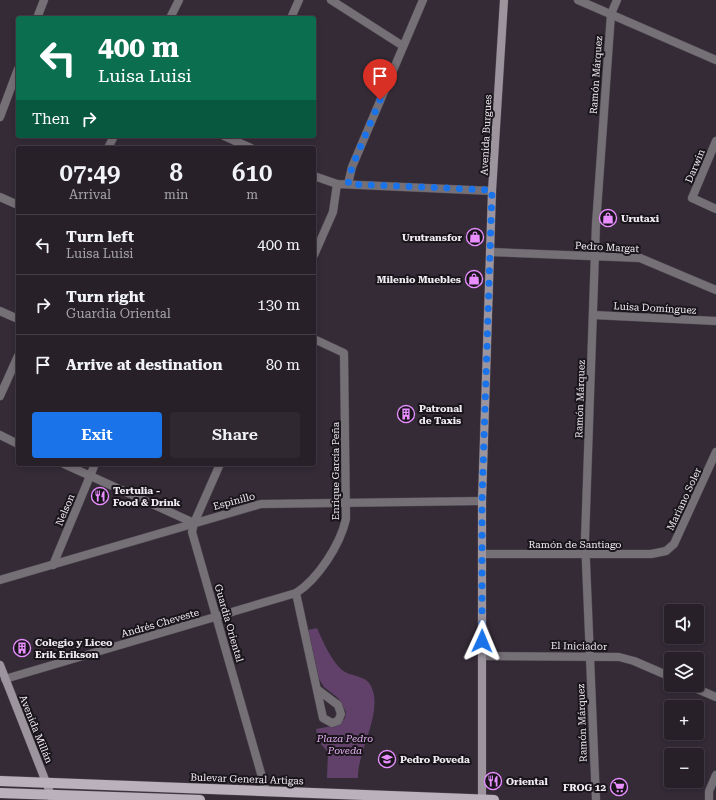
<!DOCTYPE html>
<meta charset="utf-8">
<style>
body{margin:0;font-family:"Roboto Serif",serif;background:#2f2831;color:#f1f3f6;height:100vh;display:flex;flex-direction:column;font-size:15px;white-space:nowrap}
*{box-sizing:border-box;margin:0}
p{font-size:13px;color:#a4a3a8}
.icon{flex:none;width:22px;height:22px;fill:none;stroke:currentColor;stroke-width:2;stroke-linecap:round;stroke-linejoin:round}
.map{position:relative;flex:1;overflow:hidden}
.panel{position:absolute;left:16px;top:146px;width:300px;height:320px;display:flex;flex-direction:column;background:#272029;border-radius:4px;box-shadow:0 2px 6px #0003,0 0 0 1px #433e46}
.panel>*{flex:none}
.banner{position:absolute;left:16px;top:16px;width:300px;height:122px;border-radius:4px;box-shadow:0 2px 6px #0003,0 0 0 1px #433e46;background:#0b6e4f;color:#fff;overflow:hidden}
.tools{position:absolute;left:664px;top:604px;display:grid;gap:8px}
.tools a{display:grid;place-items:center;width:40px;height:40px;border-radius:4px;background:#272029;box-shadow:0 2px 6px #0003,0 0 0 1px #433e46;font-size:20px}
.pin{position:absolute;display:grid;place-items:center;width:34px;height:34px;color:#fff;margin:-41px -17px;border-radius:50% 50% 50% 0;rotate:-45deg;box-shadow:0 0 4px #0007}
.pin .icon{rotate:45deg}
.me{position:absolute;width:44px;margin:-22px;rotate:1deg;stroke-linejoin:round;filter:drop-shadow(0 0 3px #0008)}
.turn{display:flex;align-items:center;gap:14px;height:84px;padding:0 16px;font-size:18px}
.turn .icon{width:52px;height:52px;stroke-width:2.5}
.turn b{display:block;font-size:28px;line-height:34px}
.then{display:flex;align-items:center;height:38px;padding:0 16px;background:#0003;gap:8px;font-size:15px}
.eta{display:flex;justify-content:space-evenly;align-items:center;height:68px;text-align:center}
.eta b{font-size:24px;font-weight:600;line-height:28px}
.button{display:flex;gap:8px;margin-top:auto;padding:8px 16px}
.button a{flex:1;height:46px;border-radius:4px;background:#1a73e8;color:#fff;font-size:16px;font-weight:600;line-height:46px;text-align:center}
.button a+a{background:#2f2831;color:#f1f3f6}
ul{padding:0;list-style:none}
li{display:flex;align-items:center;gap:12px;height:60px;padding:0 16px;border-top:1px solid #433e46}
li div{flex:1}
li b{display:block;font-size:15px}
li em{font-style:normal}
.map>svg:first-child{display:block}
.green{fill:#61416a}
.lines{fill:none;stroke-linecap:round;stroke-linejoin:round}
.street-casing{stroke:#4e4651;stroke-width:9}
.secondary-casing{stroke:#4e4651;stroke-width:9}
.primary-casing{stroke:#4e4651;stroke-width:11}
.street{stroke:#757076;stroke-width:8}
.secondary{stroke:#9d959e;stroke-width:8}
.primary{stroke:#bbb1bd;stroke-width:10}
.route{stroke:#1a73e8;stroke-width:7;stroke-dasharray:0 12.6}
.labels{text-anchor:middle;dominant-baseline:central;stroke-width:4;stroke-linejoin:round;paint-order:stroke}
.street-label{font-size:10px;fill:#f0eaf2;stroke:#19151b}
.poi-label{font-size:10px;font-weight:bold;fill:#f0eaf2;stroke:#19151b;text-anchor:start}
.park-label{font-size:10px;font-style:italic;fill:#e7b0f5;stroke:#19151b}
</style>
<div class="map">
<svg width="716" height="800" viewBox="0 0 716 800">
<rect width="100%" height="100%" fill="#342b37"/>
<path class="green" d="M317 628C323 642 331 660 342 670 351 677 366 675 371 686 384 712 357 751 358 778H327L328 752 318 741 316 729 338 725 345 718 346 712 338 698 324 687 319 679 308 630Z"/>
<g class="lines">
<g class="street-casing">
<g id="street">
<path d="M331 0 403 46"/>
<path d="M578 0 716 60"/>
<path d="M37 18 44 0"/>
<path d="M170 18 179 0"/>
<path d="M291 18 299 0"/>
<path d="M0 117 18 69"/>
<path d="M224 136 251 148"/>
<path d="M716 141 692 198 716 209"/>
<path d="M108 148 114 136"/>
<path d="M314 176 337 184 492 191"/>
<path d="M348 184 352 167 423 0"/>
<path d="M0 197 18 205"/>
<path d="M490 252 640 258 716 290"/>
<path d="M314 255 333 212 337 184"/>
<path d="M0 311 18 319"/>
<path d="M593 315 716 321"/>
<path d="M314 339 344 353 346 519C340 545 318 579 296 593L323 718 332 723 338 721 341 714 338 705 318 690"/>
<path d="M0 396 18 356"/>
<path d="M0 435 18 444"/>
<path d="M64 464 194 523"/>
<path d="M220 464 194 523 192 532 266 791"/>
<path d="M483 554H651L666 551 674 544 716 452"/>
<path d="M53 565 95 464"/>
<path d="M0 580 261 504 482 501"/>
<path d="M482 656 619 657 634 661 671 677"/>
<path d="M5 679 296 593"/>
<path d="M688 685 716 697"/>
<path d="M596 800 585 539 596 224 611 14 617 0"/>
<path d="M709 800V791L716 775"/>
</g>
</g>
<g class="secondary-casing">
<g id="secondary">
<path d="M0 665 53 800"/>
<path d="M482 800V501L492 191 504 0"/>
</g>
</g>
<g class="primary-casing">
<g id="primary">
<path d="M0 781 494 800"/>
<path d="M0 793 200 800"/>
</g>
</g>
<use href="#street" class="street"/>
<use href="#secondary" class="secondary"/>
<use href="#primary" class="primary"/>
</g>
<g class="lines">
<path class="route" d="M380 100 352 167 348 184 492 190 482 501V641"/>
</g>
<defs>
<g id="shop-ring" transform="scale(0.9)"><circle r="9.5" fill="#19151b" stroke="#e88eff" stroke-width="1.5"/><path d="M-5-2.5h2.3a2.7 3.5 0 0 1 5.4 0H5L5.5 6h-11ZM-1.5-2.5h3a1.5 2.3 0 0 0-3 0Z" fill="#e88eff"/></g>
<g id="building-ring" transform="scale(0.9)"><circle r="9.5" fill="#19151b" stroke="#e88eff" stroke-width="1.5"/><path d="M-4-6H4V6H1V3H-1V6H-4ZM-2.5-4.3h1.7v1.8h-1.7ZM.8-4.3h1.7v1.8H.8ZM-2.5-1h1.7V.8h-1.7ZM.8-1h1.7V.8H.8Z" fill="#e88eff"/></g>
<g id="restaurant-ring" transform="scale(0.9)"><circle r="9.5" fill="#19151b" stroke="#e88eff" stroke-width="1.5"/><path d="M-5-6h1v4h1v-4h1v4h1v-4h1v5L-1.5 .5V6h-2V.5L-5-1ZM5-6V6H3V1.5H1.5Q1.5-4 5-6Z" fill="#e88eff"/></g>
<g id="university-ring" transform="scale(0.9)"><circle r="9.5" fill="#19151b" stroke="#e88eff" stroke-width="1.5"/><path d="M0-5L7-2L0 1L-7-2ZM-4 1L0 2.5L4 1V4Q0 6-4 4Z" fill="#e88eff"/></g>
<g id="supermarket-ring" transform="scale(0.9)"><circle r="9.5" fill="#19151b" stroke="#e88eff" stroke-width="1.5"/><path d="M-6-5.5h2.5l.6 2H6L4.5 2H-2.5L-4.4-4H-6ZM-1.5 3.2a1.3 1.3 0 1 0 .1 0ZM3 3.2a1.3 1.3 0 1 0 .1 0Z" fill="#e88eff"/></g>
</defs>
<g fill-rule="evenodd">
<use href="#shop-ring" x="608" y="218"/>
<use href="#shop-ring" x="475" y="237"/>
<use href="#shop-ring" x="474" y="279"/>
<use href="#building-ring" x="406" y="414"/>
<use href="#restaurant-ring" x="100" y="496"/>
<use href="#building-ring" x="22" y="648"/>
<use href="#university-ring" x="387" y="759"/>
<use href="#restaurant-ring" x="493" y="781"/>
<use href="#supermarket-ring" x="619" y="787"/>
</g>
<g class="labels">
<g class="street-label">
<text transform="translate(596 75) rotate(-86)">Ramón Márquez</text>
<text transform="translate(486 135) rotate(-87)">Avenida Burgues</text>
<text transform="translate(695 166) rotate(-67)">Darwin</text>
<text transform="translate(607 247) rotate(3)">Pedro Margat</text>
<text transform="translate(655 308) rotate(3)">Luisa Domínguez</text>
<text transform="translate(580 399) rotate(-88)">Ramón Márquez</text>
<text transform="translate(335 471) rotate(-90)">Enrique García Peña</text>
<text transform="translate(684 499) rotate(-65)">Mariano Soler</text>
<text transform="translate(234 501) rotate(-15)">Espinillo</text>
<text transform="translate(65 510) rotate(-67)">Nelson</text>
<text x="575" y="544">Ramón de Santiago</text>
<text transform="translate(160 623) rotate(-16)">Andrés Cheveste</text>
<text transform="translate(229 623) rotate(74)">Guardia Oriental</text>
<text transform="translate(579 646) rotate(1)">El Iniciador</text>
<text transform="translate(582 723) rotate(-92)">Ramón Márquez</text>
<text transform="translate(36 729) rotate(68)">Avenida Millán</text>
<text transform="translate(247 779) rotate(2)">Bulevar General Artigas</text>
</g>
<g class="poi-label">
<text x="621" y="218">Urutaxi</text>
<text x="462" y="237" text-anchor="end">Urutransfor</text>
<text x="461" y="279" text-anchor="end">Milenio Muebles</text>
<text x="419" y="408">Patronal<tspan x="419" dy="12">de Taxis</tspan></text>
<text x="113" y="490">Tertulia -<tspan x="113" dy="12">Food &amp; Drink</tspan></text>
<text x="35" y="642">Colegio y Liceo<tspan x="35" dy="12">Erik Erikson</tspan></text>
<text x="400" y="759">Pedro Poveda</text>
<text x="506" y="781">Oriental</text>
<text x="606" y="787" text-anchor="end">FROG 12</text>
</g>
<g class="park-label">
<text x="345" y="738">Plaza Pedro<tspan x="345" dy="12">Poveda</tspan></text>
</g>
</g>
</svg>
<div class="tools">
<a><svg class="icon" aria-label="sound" viewBox="0 0 24 24"><path d="M4 9h4l5-4v14l-5-4H4zM17 9q2 3 0 6"/></svg></a>
<a><svg class="icon" aria-label="layers" viewBox="0 0 24 24"><path d="M12 4l9 5-9 5-9-5zM3 14l9 5 9-5"/></svg></a>
<a>+</a>
<a>−</a>
</div>
<div class="pin" style="left:380px;top:100px;background:#d93025"><svg class="icon" aria-label="arrive" viewBox="0 0 24 24"><path d="M6 21V4h12l-3 4 3 4H6"/></svg></div>
<svg class="me" style="left:482px;top:641px" viewBox="-20 -20 40 40"><path d="M0-17L14 15 0 8-14 15z" fill="#1a73e8" stroke="#fff" stroke-width="4"/></svg>
<div class="banner">
<div class="turn"><svg class="icon" aria-label="left" viewBox="0 0 24 24"><path d="M17 20v-9H6M10 6l-5 5 5 5"/></svg><div><b>400 m</b>Luisa Luisi</div></div>
<div class="then">Then<svg class="icon" aria-label="right" viewBox="0 0 24 24"><path d="M7 20v-9h11M14 6l5 5-5 5"/></svg></div>
</div>
<section class="panel">
<div class="eta">
<div><b>07:49</b><p>Arrival</p></div>
<div><b>8</b><p>min</p></div>
<div><b>610</b><p>m</p></div>
</div>
<ul>
<li><svg class="icon" aria-label="left" viewBox="0 0 24 24"><path d="M17 20v-9H6M10 6l-5 5 5 5"/></svg><div><b>Turn left</b><p>Luisa Luisi</p></div><em>400 m</em></li>
<li><svg class="icon" aria-label="right" viewBox="0 0 24 24"><path d="M7 20v-9h11M14 6l5 5-5 5"/></svg><div><b>Turn right</b><p>Guardia Oriental</p></div><em>130 m</em></li>
<li><svg class="icon" aria-label="arrive" viewBox="0 0 24 24"><path d="M6 21V4h12l-3 4 3 4H6"/></svg><div><b>Arrive at destination</b></div><em>80 m</em></li>
</ul>
<div class="button"><a>Exit</a><a>Share</a></div>
</section>
</div>
